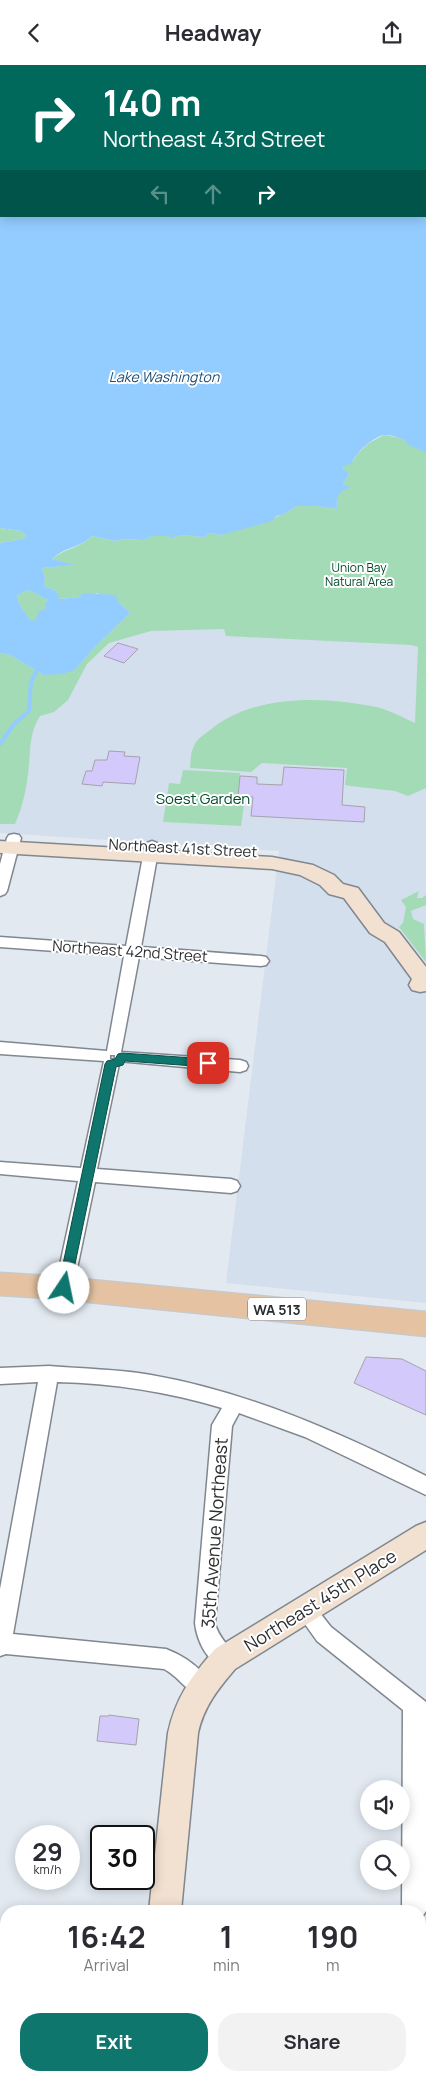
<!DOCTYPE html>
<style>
body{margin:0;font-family:Manrope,sans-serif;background:#f2f2f3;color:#2b2b33;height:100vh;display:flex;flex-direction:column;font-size:19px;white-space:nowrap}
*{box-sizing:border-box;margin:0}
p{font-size:16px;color:#7c7c81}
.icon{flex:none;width:28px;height:28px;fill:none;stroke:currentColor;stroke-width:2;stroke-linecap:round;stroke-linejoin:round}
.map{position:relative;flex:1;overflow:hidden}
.details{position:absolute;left:0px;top:1840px;width:426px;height:176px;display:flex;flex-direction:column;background:#fff;border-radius:20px 20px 0 0;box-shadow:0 2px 12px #0003}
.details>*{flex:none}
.banner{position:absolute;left:0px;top:0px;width:426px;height:152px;box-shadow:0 2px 12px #0003;background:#00695c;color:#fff;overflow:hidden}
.fabs{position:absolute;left:360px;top:1715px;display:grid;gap:10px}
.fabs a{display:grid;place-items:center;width:50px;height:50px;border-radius:50%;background:#fff;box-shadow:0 2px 12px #0003;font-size:25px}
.speed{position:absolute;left:15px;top:1760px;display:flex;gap:10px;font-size:25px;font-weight:700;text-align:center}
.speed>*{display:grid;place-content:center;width:65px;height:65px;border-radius:50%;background:#fff;box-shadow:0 2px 12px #0003;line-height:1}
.speed small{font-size:12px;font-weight:400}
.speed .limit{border:2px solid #111;border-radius:8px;background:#fff;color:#111}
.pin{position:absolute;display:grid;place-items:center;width:42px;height:42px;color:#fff;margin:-21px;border-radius:10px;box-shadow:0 2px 8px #0006}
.me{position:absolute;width:55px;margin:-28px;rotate:11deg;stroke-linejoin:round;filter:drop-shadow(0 0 4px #0008)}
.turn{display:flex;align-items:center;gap:18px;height:105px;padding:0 20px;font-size:22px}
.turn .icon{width:65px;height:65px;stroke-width:2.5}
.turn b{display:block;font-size:35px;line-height:42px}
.lanes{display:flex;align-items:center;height:48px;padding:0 20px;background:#0003;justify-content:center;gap:25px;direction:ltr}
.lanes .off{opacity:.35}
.eta{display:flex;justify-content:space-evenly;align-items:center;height:85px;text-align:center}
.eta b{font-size:30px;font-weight:700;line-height:35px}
.cta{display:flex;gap:10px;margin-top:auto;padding:10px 20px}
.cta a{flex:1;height:58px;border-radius:20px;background:#0f766e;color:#fff;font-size:20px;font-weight:700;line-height:58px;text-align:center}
.cta a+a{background:#f2f2f3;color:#2b2b33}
header{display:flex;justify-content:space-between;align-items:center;height:65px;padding:0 20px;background:#fff;font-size:22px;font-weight:700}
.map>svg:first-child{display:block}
.built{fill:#d3dfed}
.green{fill:#a4dbb7}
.water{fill:#93ccff;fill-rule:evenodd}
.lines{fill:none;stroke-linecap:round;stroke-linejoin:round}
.stream{stroke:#93ccff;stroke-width:4}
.building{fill:#d4c9fb;stroke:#a4a3ac}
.street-casing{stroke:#81878f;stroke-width:3}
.secondary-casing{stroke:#81878f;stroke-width:3}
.primary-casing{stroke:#c8c9c9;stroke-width:3}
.street{fill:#fff;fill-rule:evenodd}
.secondary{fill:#f2e0d0;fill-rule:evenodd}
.primary{fill:#e5c2a1;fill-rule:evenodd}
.route{fill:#0f766e;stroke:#0a4d48}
.labels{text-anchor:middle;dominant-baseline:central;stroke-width:4;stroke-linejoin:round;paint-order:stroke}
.far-park-label{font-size:12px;fill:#004b29;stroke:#fff}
.far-water-label{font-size:14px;font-style:italic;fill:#194d76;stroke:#fff}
.shield{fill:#fff;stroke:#6b6d6f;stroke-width:1}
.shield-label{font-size:14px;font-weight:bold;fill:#2b2e31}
.park-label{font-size:15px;fill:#004b29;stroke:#fff}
.street-label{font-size:15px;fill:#2b2e31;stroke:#fff}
.near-street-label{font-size:18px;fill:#2b2e31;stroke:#fff}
</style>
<header><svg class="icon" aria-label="back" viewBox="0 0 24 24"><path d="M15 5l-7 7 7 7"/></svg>Headway<svg class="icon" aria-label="share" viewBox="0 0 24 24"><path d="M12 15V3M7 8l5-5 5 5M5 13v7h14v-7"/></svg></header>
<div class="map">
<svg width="426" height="2016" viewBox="0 0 426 2016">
<rect width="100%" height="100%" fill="#e2e9f1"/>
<path class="built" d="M426 375V1238L226 1218 279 786 0 768V521Z"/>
<g class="green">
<path d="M384 370 401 373 426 388V723L408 731 395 726 350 721 345 720 347 703 262 698 251 707 190 703C191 696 190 688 194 681 197 673 204 670 210 665 254 629 323 631 376 642 389 645 402 652 415 658L418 582 411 580 226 571 224 564 151 566 109 578 87 599 68 635 54 647 40 651C28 670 31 688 28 709 26 727 22 743 15 759H0V588L10 590 44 610 75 605 93 584 130 548 118 537 97 528 92 530 82 528 80 532 59 534 56 526 44 521 45 513 42 503 71 500 52 494C65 483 81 483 92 471L115 476 123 474 144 475 152 471H168L172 473 181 470 204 472 210 468 221 470 282 450 297 441H318L338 444 336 433 342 425 350 422 343 419 349 409 342 402 353 396 357 389 369 378Z"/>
<path d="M0 463 21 466 26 471 24 474 0 478Z"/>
<path d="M29 525 48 535 46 544 35 556H30L19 539 17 530Z"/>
<path d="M183 705 240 708 238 731 245 732 241 761 163 757 169 718 180 719Z"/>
<path d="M419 826 417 833H422L426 830V840L411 846 413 854 424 859 426 897 399 862 403 858 406 842 401 835Z"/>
</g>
<path class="water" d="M0 0 350 1H1V151H425V1L389 0H426V388L407 379 405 375C400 373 392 370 385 370 374 371 355 388 352 398L342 402 349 409 343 419 351 422C339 426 334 432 338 444L318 441H297L282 450 276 451 272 456 221 470 210 468 204 472 181 470 172 473 168 471H152L144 475 123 474 115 476 92 471C80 483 64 482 52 494L74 500 42 503 45 513 44 521 56 526 60 534 80 532 82 528 116 530 118 537 130 548 93 584 75 605 62 609 44 610 10 590 0 588V478L23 474 26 471 21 466 0 463ZM29 525 48 535 45 539 46 544 39 546 35 556 30 555 19 539 17 530Z"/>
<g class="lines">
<path class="stream" d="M0 679 14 659 29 646 31 617 39 601"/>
</g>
<g class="building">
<path d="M118 578 138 584 124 598 104 591Z"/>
<path d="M109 686 125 687 124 691 140 692 135 719 103 717 102 721 82 719 86 706H92L95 695H107Z"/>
<path d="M284 702 344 705 342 740 365 742 364 757 251 751 253 732H238L240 711 257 712V719L282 720Z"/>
<path d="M366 1292 402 1294 426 1306V1350L354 1318Z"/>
<path d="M109 1650 139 1654 136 1680 97 1676 100 1651H109Z"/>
</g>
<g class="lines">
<g class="street-casing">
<g id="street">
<path d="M14 769 19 770 21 773 7 826 5 829 0 831V799L7 773 9 770Z"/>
<path d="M152 776 157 778 159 781 141 882 261 891 266 892 269 896 266 900 261 901 139 892 121 987 240 995 246 997 248 1001 246 1005 240 1007 118 996 119 999 97 1104 231 1114 237 1116 240 1121 237 1126 231 1128 95 1117 73 1223 70 1228 64 1230 58 1228 55 1223 78 1116 0 1109V1097L81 1103 104 996 0 989V977L107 986 124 891 0 882V872L126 881 145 781 147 778ZM110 990H115V995L110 994Z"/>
<path d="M49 1301C83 1304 117 1304 151 1310 248 1327 339 1367 426 1411V1430L305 1372 239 1348 232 1361 215 1558C218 1573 230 1580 236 1594L233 1601 225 1604C207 1597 197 1576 195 1558L212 1360 222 1343C168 1327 113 1318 57 1317L13 1569 166 1584C184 1591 204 1604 212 1622L209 1629 201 1632C186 1626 178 1611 164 1604L6 1589 0 1591V1524L38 1317 0 1319V1303Z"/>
<path d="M305 1535 312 1538 331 1562 426 1637V1846L420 1855V1846H402L403 1645 317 1576 295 1545 298 1538Z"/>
<path d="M420 2000 425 2010V2016H401V2010H420Z"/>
</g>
</g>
<g class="secondary-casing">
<g id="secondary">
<path d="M0 776 272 792 313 800 334 810 343 819 358 823 384 858 399 867 426 902V926L420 927 412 925 409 920 412 914 385 877 370 868 344 833 329 829 320 820 300 810 272 804 0 788Z"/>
<path d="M426 1457V1485L235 1604C218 1624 204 1641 198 1668L181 1846H149L168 1668C176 1632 191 1612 215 1584L416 1461Z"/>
<rect x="131" y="2010" width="34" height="6"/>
</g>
</g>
<g class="primary-casing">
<path id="primary" d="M0 1208 49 1211 426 1247V1271L49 1233 0 1230Z"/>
</g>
<use href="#street" class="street"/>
<use href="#secondary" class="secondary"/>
<use href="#primary" class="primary"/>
</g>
<path class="route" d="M122 988 208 994 213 998 208 1002 125 996 123 1000 116 1002 70 1223 68 1227H60L58 1223 105 999 107 996 115 994 118 989Z"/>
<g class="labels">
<g class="far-park-label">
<text x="359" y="502">Union Bay<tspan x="359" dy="14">Natural Area</tspan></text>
</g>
<g class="far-water-label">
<text x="164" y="311">Lake Washington</text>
</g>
<rect class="shield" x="248" y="1232.5" width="58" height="23" rx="4"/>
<g class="shield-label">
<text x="277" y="1244">WA 513</text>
</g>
<g class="park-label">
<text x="203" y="733">Soest Garden</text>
</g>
<g class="street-label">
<text transform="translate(183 783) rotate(3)">Northeast 41st Street</text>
<text transform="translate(130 886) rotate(4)">Northeast 42nd Street</text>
</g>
<g class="near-street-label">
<text transform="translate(214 1468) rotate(-86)">35th Avenue Northeast</text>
<text transform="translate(320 1535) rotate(-32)">Northeast 45th Place</text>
</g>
</g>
</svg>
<div class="fabs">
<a><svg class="icon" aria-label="sound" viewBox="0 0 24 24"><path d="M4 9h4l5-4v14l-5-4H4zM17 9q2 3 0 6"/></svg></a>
<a><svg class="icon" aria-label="search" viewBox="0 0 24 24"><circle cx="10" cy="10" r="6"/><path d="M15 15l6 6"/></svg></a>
</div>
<div class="speed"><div>29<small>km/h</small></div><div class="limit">30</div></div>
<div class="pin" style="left:208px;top:998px;background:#d93025"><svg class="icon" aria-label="arrive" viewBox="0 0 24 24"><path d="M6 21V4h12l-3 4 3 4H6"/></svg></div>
<svg class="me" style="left:64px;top:1223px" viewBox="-20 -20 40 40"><circle r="19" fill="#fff"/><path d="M0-13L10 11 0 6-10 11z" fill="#0f766e"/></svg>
<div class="banner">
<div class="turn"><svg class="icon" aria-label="right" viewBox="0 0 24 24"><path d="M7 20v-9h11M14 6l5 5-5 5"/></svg><div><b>140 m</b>Northeast 43rd Street</div></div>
<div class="lanes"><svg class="icon off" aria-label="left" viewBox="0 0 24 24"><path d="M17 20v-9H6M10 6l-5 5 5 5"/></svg><svg class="icon off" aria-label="ahead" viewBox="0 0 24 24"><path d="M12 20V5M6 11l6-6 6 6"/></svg><svg class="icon" aria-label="right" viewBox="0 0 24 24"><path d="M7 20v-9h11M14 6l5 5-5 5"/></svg></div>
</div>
<section class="details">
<div class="eta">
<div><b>16:42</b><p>Arrival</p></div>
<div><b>1</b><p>min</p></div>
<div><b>190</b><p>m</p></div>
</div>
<div class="cta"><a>Exit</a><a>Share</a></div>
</section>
</div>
